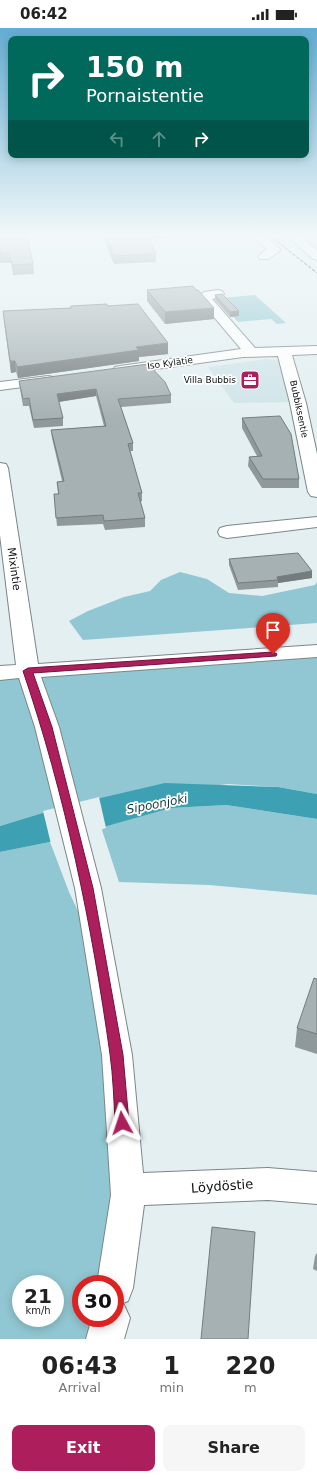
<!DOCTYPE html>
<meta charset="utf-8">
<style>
body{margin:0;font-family:"DejaVu Sans",sans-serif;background:#f6f6f6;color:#222;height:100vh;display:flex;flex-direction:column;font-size:15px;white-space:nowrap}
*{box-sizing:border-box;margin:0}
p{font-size:13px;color:#767676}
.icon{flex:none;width:22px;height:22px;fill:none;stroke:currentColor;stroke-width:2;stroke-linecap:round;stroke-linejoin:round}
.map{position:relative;height:1311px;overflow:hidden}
.drawer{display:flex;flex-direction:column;background:#fff;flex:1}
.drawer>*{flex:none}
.hud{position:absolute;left:8px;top:8px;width:301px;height:122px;border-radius:8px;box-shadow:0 2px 10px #0003;background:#00695c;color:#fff;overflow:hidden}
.speed{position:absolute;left:12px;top:1247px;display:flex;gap:8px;font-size:20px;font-weight:700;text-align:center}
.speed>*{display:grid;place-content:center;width:52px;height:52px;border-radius:50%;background:#fff;box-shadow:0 2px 10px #0003;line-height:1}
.speed small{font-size:10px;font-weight:400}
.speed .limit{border:6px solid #d22;background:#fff;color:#111}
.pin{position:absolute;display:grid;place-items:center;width:34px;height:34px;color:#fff;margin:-41px -17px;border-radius:50% 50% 50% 0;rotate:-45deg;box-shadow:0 0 4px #0007}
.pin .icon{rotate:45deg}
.me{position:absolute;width:44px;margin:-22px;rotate:355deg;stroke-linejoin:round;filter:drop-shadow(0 0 3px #0008)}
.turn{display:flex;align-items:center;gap:14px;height:84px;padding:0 12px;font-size:18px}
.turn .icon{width:52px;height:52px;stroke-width:2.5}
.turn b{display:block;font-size:28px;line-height:34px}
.lanes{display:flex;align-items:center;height:38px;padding:0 12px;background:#0003;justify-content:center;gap:20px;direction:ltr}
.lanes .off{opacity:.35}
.eta{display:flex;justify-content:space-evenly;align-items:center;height:68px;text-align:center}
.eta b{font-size:24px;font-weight:700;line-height:28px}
.action{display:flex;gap:8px;margin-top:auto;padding:8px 12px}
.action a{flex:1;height:46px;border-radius:8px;background:#ac1f5c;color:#fff;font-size:16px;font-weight:700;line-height:46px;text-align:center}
.action a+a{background:#f6f6f6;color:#222}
.status{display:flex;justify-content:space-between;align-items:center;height:28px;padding:0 20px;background:#fff;direction:ltr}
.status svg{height:11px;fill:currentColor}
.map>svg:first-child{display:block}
.built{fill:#cfe4e9}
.green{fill:#91c7d2;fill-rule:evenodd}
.water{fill:#3da1b3}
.pier{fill:#e3eff1}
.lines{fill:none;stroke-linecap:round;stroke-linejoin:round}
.minor-casing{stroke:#7b8688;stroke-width:2}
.minor{fill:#fff;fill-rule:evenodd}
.rail{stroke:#3a4041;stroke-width:1.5;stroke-dasharray:3.5 1.5;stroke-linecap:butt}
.wall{fill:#8f989b}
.shaded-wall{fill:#747c7e}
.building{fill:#a6b1b4;stroke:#747c7e}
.route{fill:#ac1f5c;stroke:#70143c}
.labels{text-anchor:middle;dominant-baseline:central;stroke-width:3.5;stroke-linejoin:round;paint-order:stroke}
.far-street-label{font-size:9px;fill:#0d1112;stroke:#fff}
.far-poi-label{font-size:9px;fill:#0d1112;stroke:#fff;text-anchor:end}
.street-label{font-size:11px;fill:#0d1112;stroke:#fff}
.water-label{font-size:12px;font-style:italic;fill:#0c3b42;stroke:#fff}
.near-street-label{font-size:13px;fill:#0d1112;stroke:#fff}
</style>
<div class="status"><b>06:42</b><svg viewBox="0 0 49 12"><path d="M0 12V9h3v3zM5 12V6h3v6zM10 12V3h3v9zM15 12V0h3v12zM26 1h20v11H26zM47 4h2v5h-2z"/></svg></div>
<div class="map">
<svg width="317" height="1311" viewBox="0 0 317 1311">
<rect width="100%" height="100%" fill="#e3eff1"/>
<path class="built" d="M266 331 278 332 290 374 234 375 208 339Z"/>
<g class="green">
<path d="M255 267 286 295 277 296 271 291 238 294 224 278 221 270Z"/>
<path d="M180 544 207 551 229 565 262 568 315 557 317 554V595L83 612 69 593 88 583 124 569 150 563 161 552Z"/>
<path d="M317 623V766L278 759 228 756 62 779 0 798V646Z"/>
<path d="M226 777 317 791V867L209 857 119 854 101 799 171 780Z"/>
<path d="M50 814 69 864 101 932 115 1256H81V1290H111L105 1311H0V824ZM21 1256H55V1290H21Z"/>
</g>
<path class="water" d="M165 755 278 759 317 766V791L226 777 171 780 50 814 0 824V798L62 779Z"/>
<path class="pier" d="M99 769 106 800 51 816 43 783Z"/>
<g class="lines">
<g class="minor-casing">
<g id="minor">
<path d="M251 207H264L281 222 268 231H260L258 228 267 221Z"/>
<path d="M286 207H299L317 222V232L313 231Z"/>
<path d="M218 262 222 263 224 266 222 269 212 271 255 320 317 318V326L292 327 306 375 317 426V469L311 468 308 464 290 375 278 328 243 329 120 346 115 345 113 342 115 339 120 338 241 321 198 270 204 264Z"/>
<path d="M48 348 53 349 55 352 53 355 0 362V354Z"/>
<path d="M0 435 6 436 8 440 38 636 317 617V629L41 649 59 699 101 860 132 1027 143 1145 268 1140 317 1144V1176L268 1172 144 1177 133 1260 128 1273 121 1276 124 1277 130 1290 124 1311H86L92 1290H115V1256H97L111 1167 102 1027 75 860 35 699 19 650 0 652V638L16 637 0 507Z"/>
<path d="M317 489V499L227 510 220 508 218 504 220 500 227 498Z"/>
</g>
</g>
<use href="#minor" class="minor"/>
<path class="rail" d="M269 207 317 245"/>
</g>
<g class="wall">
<path d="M0 207 33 236 34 246 13 247 11 235H0Z"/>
<path d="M102 207H188V208L149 211 156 226V234L114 236Z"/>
<path d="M147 262 214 280V291L165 296 147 273Z"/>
<path d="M215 267 239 283V288L230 289 215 272Z"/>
<path d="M71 278H107L168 326 139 329V333L18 350 16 344 11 345 4 294 3 283 71 280Z"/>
<path d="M19 353 171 367V375L121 379 133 415V423H130L142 465V473L140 474 145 490V499L105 502 103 496 57 498 54 466H58L57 454 62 453 52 410 51 402 104 398 96 368 59 374 63 390V398L34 400 29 378H23L20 361Z"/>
<path d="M242 390 299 451V460H262L248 438 249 429 257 428 242 400Z"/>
<path d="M229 531 312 550 278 555V559L238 562 229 537Z"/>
<path d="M317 951V1026L295 1019 297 1000Z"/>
<path d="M317 1225V1243L313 1241 315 1228Z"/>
</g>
<g class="shaded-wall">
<path d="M145 207H188V208L145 211Z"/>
<path d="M214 280V291L165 296V284Z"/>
<path d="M239 283V288L230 289V284Z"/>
<path d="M168 315V326L139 329V333L18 350 17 339 136 319Z"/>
<path d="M10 333H15L16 344 11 345Z"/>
<path d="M96 361V368L57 374V366Z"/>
<path d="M312 543V550L278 555V552L277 549Z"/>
</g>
<g class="building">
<path d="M0 207H27L33 236 12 237 10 225H0Z"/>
<path d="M105 207H147L156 226 114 228Z"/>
<path d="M193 258 196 262H198L214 280 165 284 147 262Z"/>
<path d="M222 266 239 283 230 284 215 267Z"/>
<path d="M107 276V278L138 276 168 315 136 319 139 322 17 339 15 333H10L3 283 71 280V278Z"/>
<path d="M148 336 165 354 171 367 118 371 133 415 128 416 142 465H138L145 490 104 493 103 487 56 490 54 466H59L57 454 64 453 51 402 106 398 96 361 57 366 63 390 33 392 29 370 23 371 19 353Z"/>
<path d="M280 388 291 406 299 451H263L249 429 262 428 242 390Z"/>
<path d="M298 525 312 543 277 549 278 552 238 555 229 531Z"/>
<path d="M314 950 317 951V1006L297 1000Z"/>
<path d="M212 1199 255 1204 248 1311H201Z"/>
</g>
<linearGradient id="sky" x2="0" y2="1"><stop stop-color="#63acd3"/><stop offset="0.53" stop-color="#f2f8f9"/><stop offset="1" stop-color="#f2f8f9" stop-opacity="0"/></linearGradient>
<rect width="317" height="391" fill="url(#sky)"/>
<path class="route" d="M273 624 277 626 276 628 33 645 52 699 93 860 123 1027 129 1095 127 1099 122 1101 117 1099 115 1095C114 1072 113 1048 110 1026 92 897 65 766 23 643L28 640Z"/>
<defs>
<g id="office-square" transform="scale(1)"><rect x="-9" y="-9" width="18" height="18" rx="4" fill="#ac1f5c" stroke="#fff"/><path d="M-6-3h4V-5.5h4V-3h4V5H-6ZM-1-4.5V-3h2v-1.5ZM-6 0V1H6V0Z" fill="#fff"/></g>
</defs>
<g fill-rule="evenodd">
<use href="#office-square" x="250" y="352"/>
</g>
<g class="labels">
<g class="far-street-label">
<text transform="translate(170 335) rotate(-8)">Iso Kylätie</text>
<text transform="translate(299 381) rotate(78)">Bubbiksentie</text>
</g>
<g class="far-poi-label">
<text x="236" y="352">Villa Bubbis</text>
</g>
<g class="street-label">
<text transform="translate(14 541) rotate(82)">Mixintie</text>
</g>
<g class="water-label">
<text transform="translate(157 776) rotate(-11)">Sipoonjoki</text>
</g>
<g class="near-street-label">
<text transform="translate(222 1158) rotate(-4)">Löydöstie</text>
</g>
</g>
</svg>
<div class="speed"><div>21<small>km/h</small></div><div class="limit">30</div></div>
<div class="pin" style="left:273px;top:626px;background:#d93025"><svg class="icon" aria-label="arrive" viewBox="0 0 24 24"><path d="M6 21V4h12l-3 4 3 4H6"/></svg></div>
<svg class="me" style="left:122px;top:1095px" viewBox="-20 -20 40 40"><path d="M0-17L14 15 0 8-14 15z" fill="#ac1f5c" stroke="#fff" stroke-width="4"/></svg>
<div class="hud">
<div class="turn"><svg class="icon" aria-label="right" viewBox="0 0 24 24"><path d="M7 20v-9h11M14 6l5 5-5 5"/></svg><div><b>150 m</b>Pornaistentie</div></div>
<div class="lanes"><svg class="icon off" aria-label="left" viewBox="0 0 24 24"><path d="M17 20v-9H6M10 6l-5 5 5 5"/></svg><svg class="icon off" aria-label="ahead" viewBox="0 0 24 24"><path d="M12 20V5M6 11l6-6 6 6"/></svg><svg class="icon" aria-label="right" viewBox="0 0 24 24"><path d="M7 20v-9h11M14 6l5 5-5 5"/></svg></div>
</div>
</div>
<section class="drawer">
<div class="eta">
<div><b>06:43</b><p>Arrival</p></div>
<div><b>1</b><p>min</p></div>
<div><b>220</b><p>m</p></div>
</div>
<div class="action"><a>Exit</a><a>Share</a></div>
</section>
